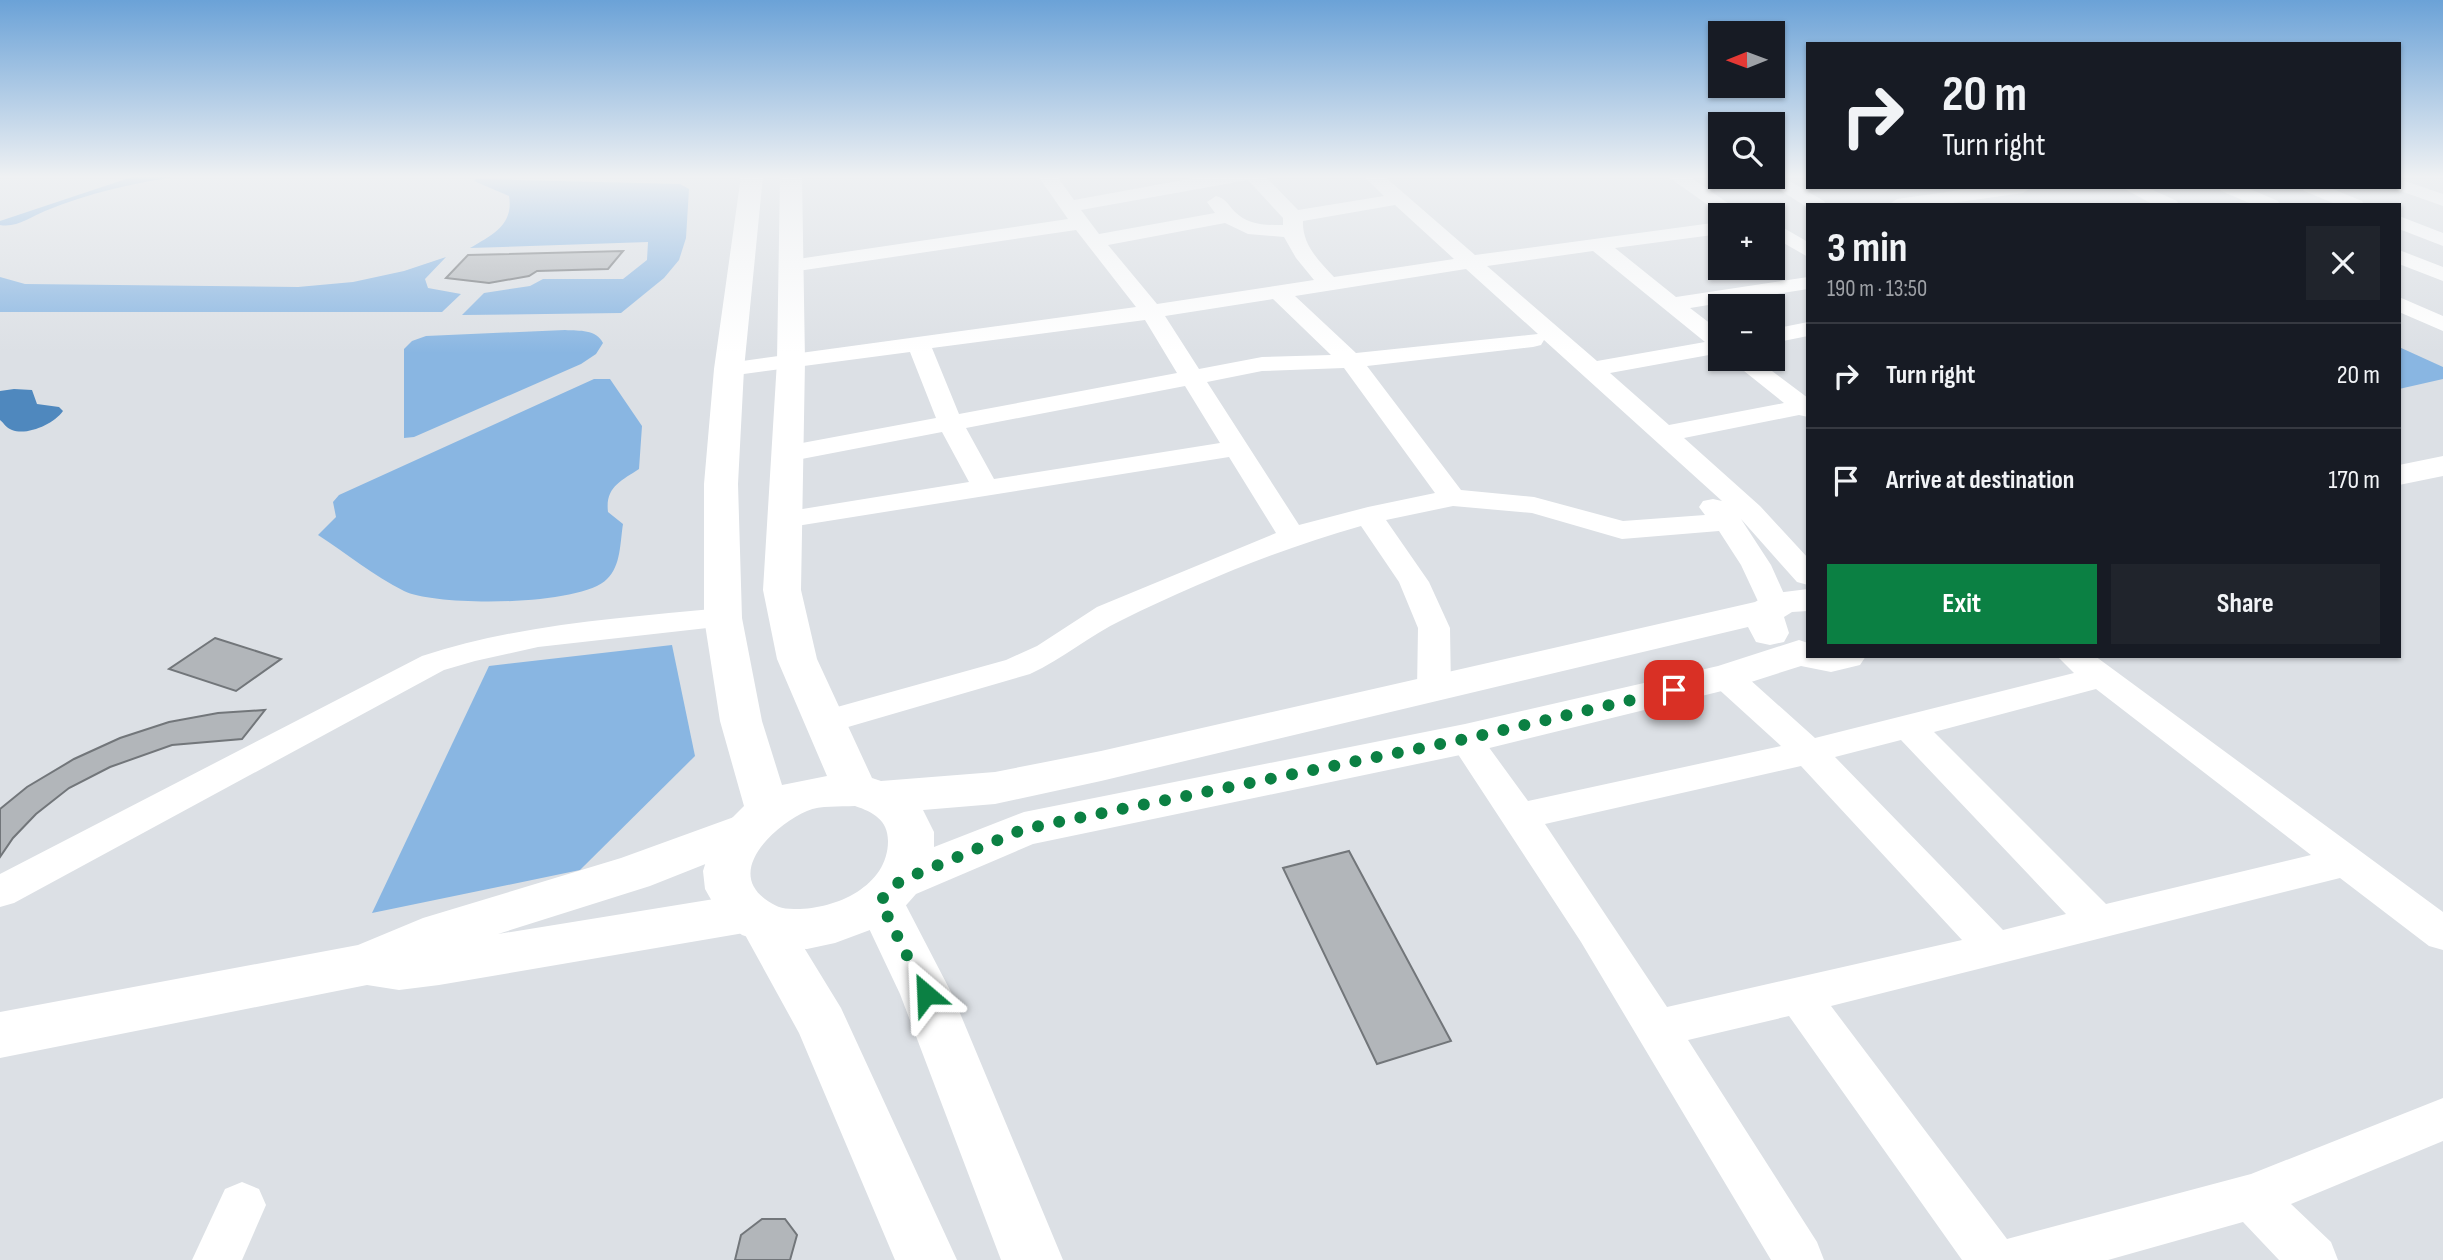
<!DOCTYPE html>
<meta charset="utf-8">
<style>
body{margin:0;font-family:"Sofia Sans Condensed",sans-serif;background:#20242c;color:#f1f3f6;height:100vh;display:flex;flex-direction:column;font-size:26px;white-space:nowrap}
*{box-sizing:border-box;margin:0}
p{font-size:23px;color:#9ea1a6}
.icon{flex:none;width:38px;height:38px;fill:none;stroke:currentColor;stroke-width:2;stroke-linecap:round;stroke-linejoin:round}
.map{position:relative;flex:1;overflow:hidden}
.drawer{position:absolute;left:1806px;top:203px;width:595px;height:455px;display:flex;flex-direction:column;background:#171b24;border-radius:0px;box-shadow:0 2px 5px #0004}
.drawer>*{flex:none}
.guide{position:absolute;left:1806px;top:42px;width:595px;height:147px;border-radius:0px;box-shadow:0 2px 5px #0004;background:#171b24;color:#f1f3f6;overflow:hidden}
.needle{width:46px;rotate:269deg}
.buttons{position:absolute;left:1708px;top:21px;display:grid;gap:14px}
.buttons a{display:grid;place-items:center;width:77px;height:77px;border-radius:0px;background:#171b24;box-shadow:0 2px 5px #0004;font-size:35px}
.pin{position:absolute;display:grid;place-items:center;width:60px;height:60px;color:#fff;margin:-30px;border-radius:14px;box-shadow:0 4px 10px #0006}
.me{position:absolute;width:77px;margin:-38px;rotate:334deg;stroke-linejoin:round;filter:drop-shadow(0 0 5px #0008)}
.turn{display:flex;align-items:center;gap:24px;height:147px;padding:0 21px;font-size:32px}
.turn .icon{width:91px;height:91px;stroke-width:2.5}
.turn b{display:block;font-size:49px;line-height:60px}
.round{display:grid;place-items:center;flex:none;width:74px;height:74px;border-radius:0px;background:#20242c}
.head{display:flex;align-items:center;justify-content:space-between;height:119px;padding:0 21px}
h1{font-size:42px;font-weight:700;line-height:52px}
.button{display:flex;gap:14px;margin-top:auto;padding:14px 21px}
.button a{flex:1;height:80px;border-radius:0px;background:#0b8043;color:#fff;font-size:28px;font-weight:700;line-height:80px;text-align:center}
.button a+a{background:#20242c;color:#f1f3f6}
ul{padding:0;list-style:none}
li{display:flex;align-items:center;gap:21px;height:105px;padding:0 21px;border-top:2px solid #363941}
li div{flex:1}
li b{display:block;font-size:26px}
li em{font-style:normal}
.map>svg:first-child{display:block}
.green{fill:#89b6e2}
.water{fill:#4f88be}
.building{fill:#b2b6ba;stroke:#72767a;stroke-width:2}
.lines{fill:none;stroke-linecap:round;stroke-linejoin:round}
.minor{fill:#fff;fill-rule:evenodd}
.tertiary{fill:#fff;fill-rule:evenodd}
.secondary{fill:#fff;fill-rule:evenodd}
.route{stroke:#0b8043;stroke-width:12;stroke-dasharray:0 21.6}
</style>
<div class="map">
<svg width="2443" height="1260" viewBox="0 0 2443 1260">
<rect width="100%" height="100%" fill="#dce0e5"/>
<g class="green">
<path d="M135 176H183C136 182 89 193 45 211 30 217 17 228 0 225V221Z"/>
<path d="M476 179 680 184 689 189 686 238 679 260 664 278 621 313 462 315 484 293 530 286 543 279H623L647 260 648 242 470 248C492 235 514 225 509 196L474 181Z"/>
<path d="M446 257 425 279 428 288 461 294 442 312H0V277L25 284 298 287 353 282 404 271Z"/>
<path d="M565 330C580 331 596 329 603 343L596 354 581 364 414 437 404 438V349L412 341 426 336Z"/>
<path d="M2399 347 2443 367V379L2399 389Z"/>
<path d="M594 379H610L642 426 639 469C621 481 605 487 608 512L623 524C620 543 621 566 607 579 582 606 437 607 404 591 374 576 346 553 318 535L336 517 333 502 339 495Z"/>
<path d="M672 645 695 756 580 870 372 913 489 666Z"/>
</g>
<path class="water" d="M14 389 32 390 37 404 59 407 63 411C54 424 27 436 12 430 6 428 4 423 0 420V391Z"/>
<g class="building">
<path d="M623 251 608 269 537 271 529 276 489 283 446 278 468 255Z"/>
<path d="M215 638 281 659 236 691 169 669Z"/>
<path d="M265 710 242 739 172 745 110 767 69 788 36 814 13 838 0 857V809L27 787 74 759 120 738 169 722 218 713Z"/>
<path d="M1349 851 1451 1041 1377 1064 1283 868Z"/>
<path d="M762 1219H785L797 1235 790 1260H735L741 1235Z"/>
</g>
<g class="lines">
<g class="minor">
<path d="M1038 176H1057L1074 200 1205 176H1265L1298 210 1384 196 1364 176H1384L1475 255 1720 222V234L1615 248 1676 297 1808 277V289L1690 308 1720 331V353L1610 373 1669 425 1784 403 1729 359H1756L1808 398V417L1799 415 1684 438 1760 506 1808 558V585L1797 582 1741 519 1771 565 1789 605 1785 612 1774 614 1763 612 1741 565 1719 531 1622 539 1532 513 1453 506 1386 520 1429 582 1450 628 1451 690 1446 698 1434 701 1422 698 1417 690 1418 628 1399 582 1361 526C1279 549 1198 583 1122 620 1090 635 1063 659 1030 674L824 734 812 730 807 722 812 714 1006 660 1037 646 1097 607 1276 533 1229 457 784 528 774 526 770 520 774 514 784 512 969 482 942 432 786 462 777 460 773 454 777 448 786 446 936 418 910 352 729 376 721 374 717 369 721 364 1136 307 1076 230 791 272 784 270 781 266 784 262 791 260 1068 219ZM1248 180 1283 218V225C1263 225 1248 225 1234 211 1228 204 1225 198 1216 196L1207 202 1215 213 1099 234 1081 210ZM1395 205 1454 259 1334 277C1319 261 1302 245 1303 221ZM1225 223 1248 234 1284 237 1296 258 1314 280 1157 304 1108 245ZM1593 251 1705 342 1597 361 1487 266ZM1466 269 1538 334 1356 353 1295 296ZM1273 299 1331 355 1262 357 1199 369 1165 316ZM1145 320 1177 373 959 414 932 348ZM1544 340 1722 501 1713 499 1703 501 1699 507 1705 515 1623 521 1534 497 1461 490 1367 366 1533 347 1541 345ZM1344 368 1435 493 1368 507 1299 525 1207 382 1262 371ZM1185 386 1220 443 994 479 966 428Z"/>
<path d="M1667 176H1689L1745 215H1722Z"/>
<path d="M1781 176 1824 201 1826 205H1808V208L1760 177Z"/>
<path d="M2399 179 2443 194V206L2392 188 2399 187Z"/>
<path d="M1982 187H2032L2023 193 1938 205H1888L1897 199Z"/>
<path d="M2121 187H2146L2177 201 2179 205H2154Z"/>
<path d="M2219 187H2245L2278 201 2280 205H2254L2221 191Z"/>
<path d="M2302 187H2328L2362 201 2364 205H2338L2304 191Z"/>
<path d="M2399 216 2443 233V246L2399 229Z"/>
<path d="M1773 222 1808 242V257L1773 237Z"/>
<path d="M2399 250 2443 267V281L2399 264Z"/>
<path d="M2399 297 2443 316V331L2399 312Z"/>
<path d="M1808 322V336L1773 343V329Z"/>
<path d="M723 608 734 611 739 618 734 625 538 647 475 661 444 670 14 903 0 907V874L422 656C520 624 621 618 723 608Z"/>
<path d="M2057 656H2095L2443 912V950L2429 946 2340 878 1831 1006 2007 1239 2251 1174 2443 1098V1141L2291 1204 2331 1242 2338 1260H2279L2243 1222 2108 1260H1962L1789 1016 1688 1040 1817 1242 1824 1260H1771L1581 942 1448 739 1453 731 1465 727 1477 731 1528 801 1781 746 1714 685 1710 677 1714 669 1726 666 1738 669 1815 738 2074 673ZM2096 689 2311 855 2106 904 1934 732ZM1901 740 2066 914 2003 930 1835 757ZM1801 766 1962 940 1667 1007 1545 824Z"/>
<path d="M242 1182 259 1189 266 1205 242 1260H192L225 1189Z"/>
</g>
<g class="tertiary">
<path d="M745 813 761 818 768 830 761 842 650 886 498 934 745 894 781 910 841 1008 957 1260H895L799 1033 744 933 439 985 399 990 367 985 0 1058V1012L358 945 423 918 621 858Z"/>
<path d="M880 882 897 888 952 994 1063 1260H1001L900 994 856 901 863 888Z"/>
</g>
<g class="secondary">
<path d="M741 176H763L744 369 738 484 742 618 762 721 782 785 827 776 777 659 763 590 777 361 780 176H802L805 361 801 590 817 659 872 778 881 781 995 772 1101 751 1755 602 1769 594 1808 589V611L1792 612 1784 617 1789 633 1784 642 1770 645 1756 642 1748 627 1101 781 995 804 923 810 934 832V847L1024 812 1465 724 1718 666 1799 640 1808 643V656H1866L1860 665 1831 672 1801 666 1726 690 1465 754 1033 844 916 894 901 911 878 927 835 943 807 949 781 948 742 935 722 919 705 889 703 871 709 852 727 823 744 806 720 721 704 618V484L714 369ZM855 806C873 812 888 820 888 841 888 887 834 910 794 909 781 909 775 906 765 899 725 869 777 824 807 811 821 805 839 807 855 806Z"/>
<path d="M2443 456V476L2399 485V465Z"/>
</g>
</g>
<linearGradient id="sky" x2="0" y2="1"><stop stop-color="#6ba2d7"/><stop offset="0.5" stop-color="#eff1f3"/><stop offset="1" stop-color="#eff1f3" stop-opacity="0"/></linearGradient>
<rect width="2443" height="353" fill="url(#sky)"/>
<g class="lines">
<path class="route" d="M926 994 880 901 900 881 1024 829 1465 739 1674 690"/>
</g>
</svg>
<div class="buttons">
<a><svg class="needle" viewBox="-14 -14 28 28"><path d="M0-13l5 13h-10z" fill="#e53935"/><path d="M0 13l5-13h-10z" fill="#9ea1a6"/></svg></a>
<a><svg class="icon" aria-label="search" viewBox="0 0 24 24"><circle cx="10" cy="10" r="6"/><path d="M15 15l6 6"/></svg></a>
<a>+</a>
<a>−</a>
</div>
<div class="pin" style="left:1674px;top:690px;background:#d93025"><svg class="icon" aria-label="arrive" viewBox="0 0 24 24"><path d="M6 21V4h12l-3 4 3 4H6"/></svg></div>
<svg class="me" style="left:926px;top:994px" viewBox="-20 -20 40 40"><path d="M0-17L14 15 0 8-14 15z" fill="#0b8043" stroke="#fff" stroke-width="4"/></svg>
<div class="guide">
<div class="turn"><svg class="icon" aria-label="right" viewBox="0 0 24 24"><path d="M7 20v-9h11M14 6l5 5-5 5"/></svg><div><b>20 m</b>Turn right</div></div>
</div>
<section class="drawer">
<div class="head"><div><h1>3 min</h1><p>190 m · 13:50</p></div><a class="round"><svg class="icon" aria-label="close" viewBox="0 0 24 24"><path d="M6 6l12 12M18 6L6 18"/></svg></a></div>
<ul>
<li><svg class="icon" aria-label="right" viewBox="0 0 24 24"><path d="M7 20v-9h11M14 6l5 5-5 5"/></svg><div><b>Turn right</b></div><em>20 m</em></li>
<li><svg class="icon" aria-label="arrive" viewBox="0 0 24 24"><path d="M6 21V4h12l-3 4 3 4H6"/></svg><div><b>Arrive at destination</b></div><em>170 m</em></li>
</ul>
<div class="button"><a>Exit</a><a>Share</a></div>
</section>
</div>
